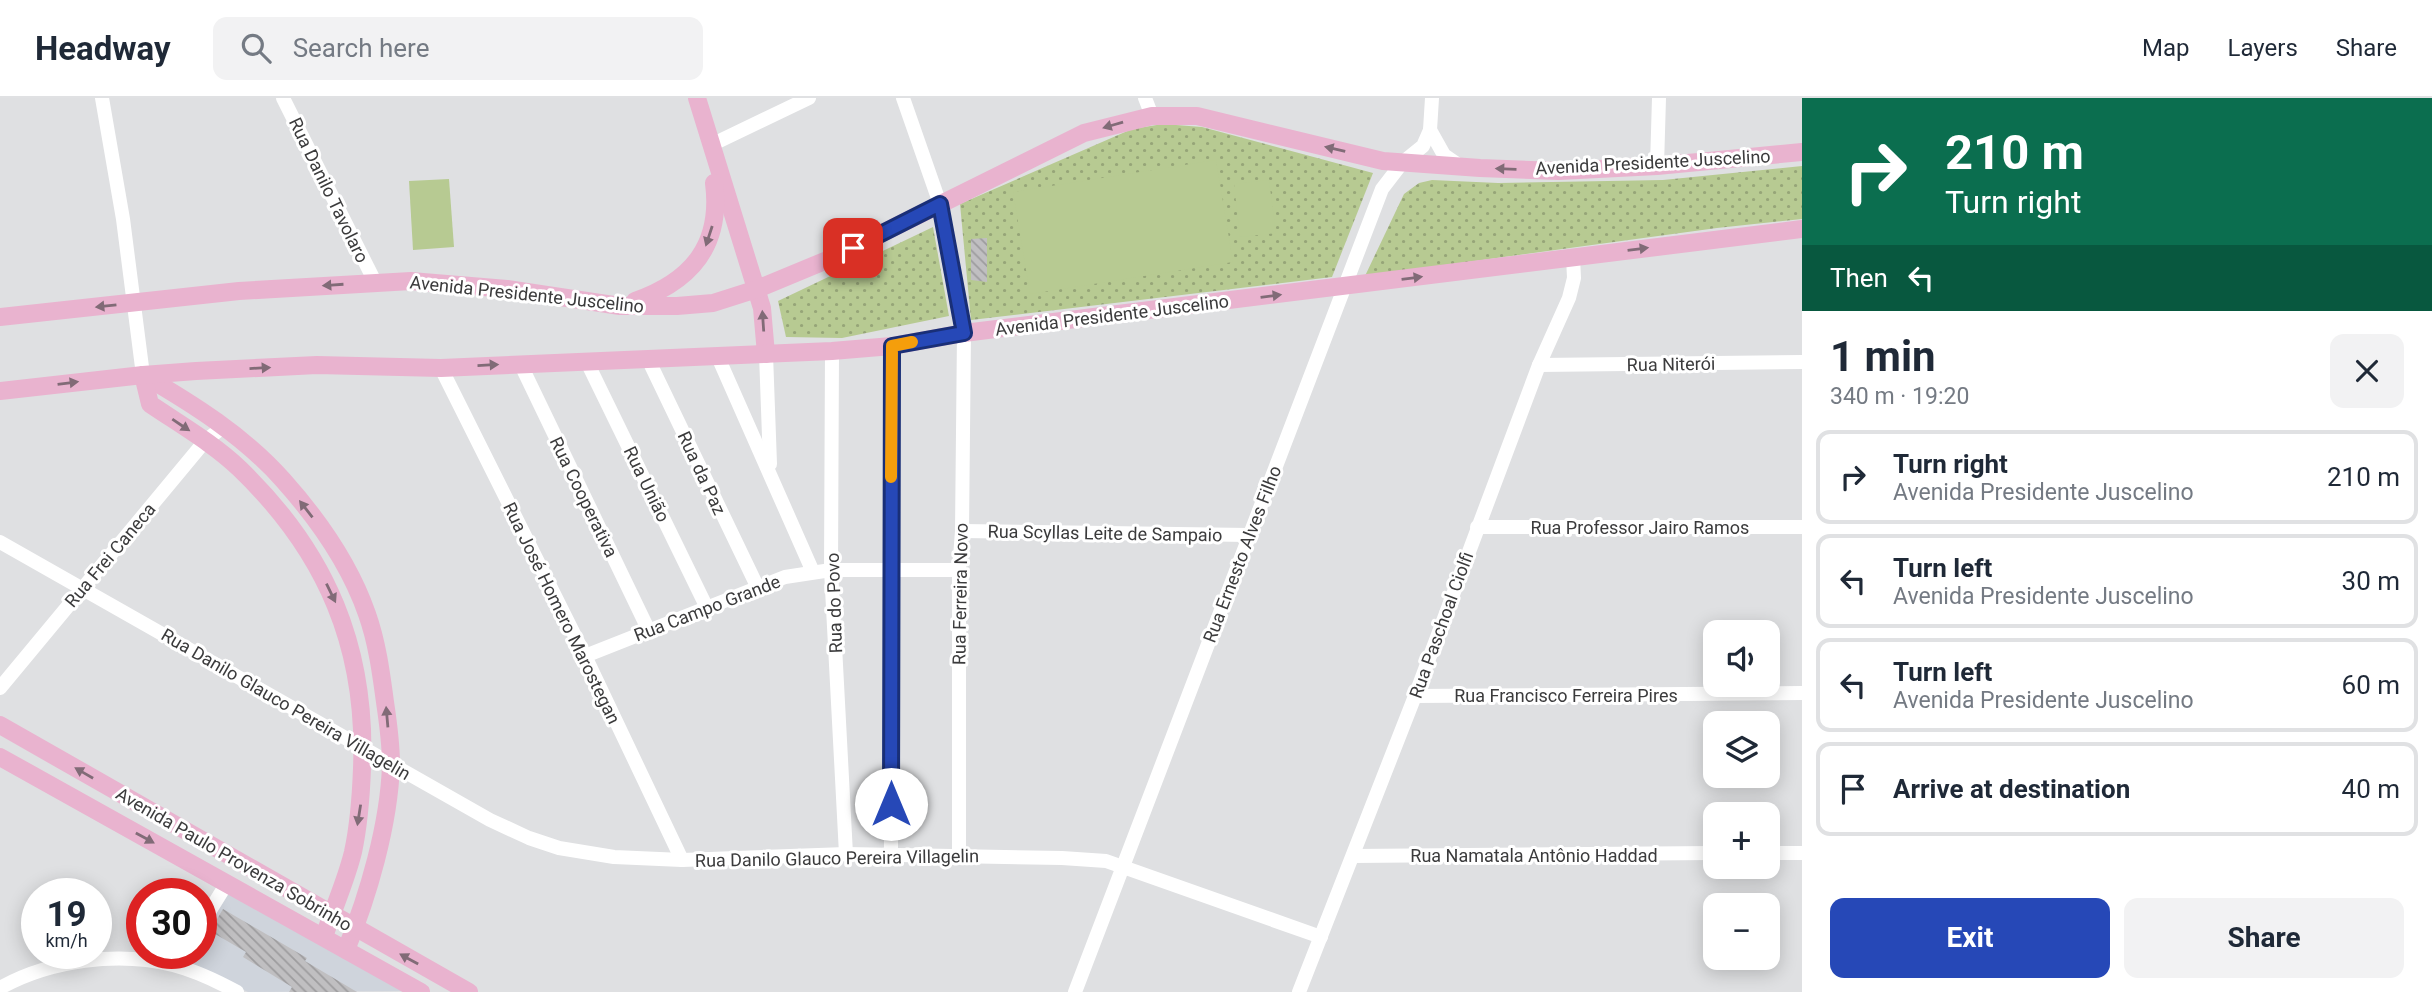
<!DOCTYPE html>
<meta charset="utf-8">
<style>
body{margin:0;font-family:Roboto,sans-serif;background:#f2f2f3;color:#1f2937;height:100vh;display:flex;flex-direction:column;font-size:26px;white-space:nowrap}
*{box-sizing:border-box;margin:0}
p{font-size:23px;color:#747a83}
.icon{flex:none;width:38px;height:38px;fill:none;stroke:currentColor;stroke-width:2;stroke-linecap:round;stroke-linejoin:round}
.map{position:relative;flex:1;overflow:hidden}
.drawer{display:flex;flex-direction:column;background:#fff;width:630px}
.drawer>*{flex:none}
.banner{background:#0b6e4f;color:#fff;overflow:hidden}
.fabs{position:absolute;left:1703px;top:522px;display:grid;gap:14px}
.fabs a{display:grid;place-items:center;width:77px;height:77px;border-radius:14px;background:#fff;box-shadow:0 4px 18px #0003;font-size:35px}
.speed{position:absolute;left:21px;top:780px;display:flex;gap:14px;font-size:35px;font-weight:700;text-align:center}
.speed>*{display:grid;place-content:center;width:91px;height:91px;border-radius:50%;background:#fff;box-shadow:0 4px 18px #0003;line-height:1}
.speed small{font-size:18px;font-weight:400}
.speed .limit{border:10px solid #d22;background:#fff;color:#111}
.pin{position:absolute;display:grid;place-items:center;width:60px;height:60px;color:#fff;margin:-30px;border-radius:14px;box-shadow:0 4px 10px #0006}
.me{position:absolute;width:77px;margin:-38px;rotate:0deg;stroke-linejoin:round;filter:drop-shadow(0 0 5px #0008)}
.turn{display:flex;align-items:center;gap:24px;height:147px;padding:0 28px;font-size:32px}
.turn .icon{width:91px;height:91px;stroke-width:2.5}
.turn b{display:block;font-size:49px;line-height:60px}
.then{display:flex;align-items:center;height:66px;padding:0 28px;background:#0003;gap:14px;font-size:26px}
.round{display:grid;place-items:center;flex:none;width:74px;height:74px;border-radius:14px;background:#f2f2f3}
.head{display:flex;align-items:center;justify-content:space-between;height:119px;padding:0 28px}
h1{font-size:42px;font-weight:700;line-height:52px}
.button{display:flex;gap:14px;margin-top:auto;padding:14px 28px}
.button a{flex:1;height:80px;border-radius:14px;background:#2648b7;color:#fff;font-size:28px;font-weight:700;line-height:80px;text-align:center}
.button a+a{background:#f2f2f3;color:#1f2937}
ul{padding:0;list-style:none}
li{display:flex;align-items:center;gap:21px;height:94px;margin:0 14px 10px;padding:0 14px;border:4px solid #e0e1e3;border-radius:14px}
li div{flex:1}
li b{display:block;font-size:26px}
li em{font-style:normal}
header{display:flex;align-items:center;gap:42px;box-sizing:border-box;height:98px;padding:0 35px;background:#fff;border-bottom:2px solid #e0e1e3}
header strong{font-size:33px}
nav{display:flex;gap:38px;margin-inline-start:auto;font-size:24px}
.search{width:490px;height:63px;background:#f2f2f3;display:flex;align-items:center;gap:18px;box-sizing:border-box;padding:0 24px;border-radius:14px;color:#747a83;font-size:26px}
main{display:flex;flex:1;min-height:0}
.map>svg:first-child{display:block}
.built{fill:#cfd4dc}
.green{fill:url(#green-dots)}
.pitch{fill:#b7ca92}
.building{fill:url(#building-back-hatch)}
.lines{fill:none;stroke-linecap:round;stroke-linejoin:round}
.minor{stroke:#fff;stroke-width:14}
.major{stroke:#e9b3cf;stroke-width:18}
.oneway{fill:#816b77}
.route-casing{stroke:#192f77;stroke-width:18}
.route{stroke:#2648b7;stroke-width:12}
.slow{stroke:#f59e0b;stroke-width:12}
.labels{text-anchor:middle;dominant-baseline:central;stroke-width:6;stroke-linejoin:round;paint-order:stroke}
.street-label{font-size:18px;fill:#3b3b3c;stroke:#fff}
</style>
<header>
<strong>Headway</strong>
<div class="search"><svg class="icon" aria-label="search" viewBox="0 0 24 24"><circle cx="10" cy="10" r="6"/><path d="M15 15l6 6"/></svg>Search here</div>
<nav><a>Map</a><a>Layers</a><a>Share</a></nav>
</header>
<main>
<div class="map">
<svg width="1802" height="894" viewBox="0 0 1802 894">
<defs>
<pattern id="green-dots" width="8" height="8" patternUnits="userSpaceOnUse" patternTransform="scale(1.75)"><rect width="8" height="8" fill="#b7ca92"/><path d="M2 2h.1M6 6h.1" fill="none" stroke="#96a578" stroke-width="1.8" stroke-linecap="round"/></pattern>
<pattern id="building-back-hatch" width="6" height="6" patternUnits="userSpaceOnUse" patternTransform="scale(1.75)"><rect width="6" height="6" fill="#c0bfc1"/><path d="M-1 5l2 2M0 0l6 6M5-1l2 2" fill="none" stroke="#9d9c9e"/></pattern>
</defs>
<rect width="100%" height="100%" fill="#dfe0e2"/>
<path class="built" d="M229 790 404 893 248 894 182 864 187 856H201V833Z"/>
<g class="green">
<path d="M1163 26 1202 29 1373 75 1332 179 971 222 960 106 1132 31Z"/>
<path d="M1802 68V121L1717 130 1365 178 1404 96 1419 85 1432 82 1498 85 1663 82Z"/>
<path d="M933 129 949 218 842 240 786 239 778 203Z"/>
</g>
<g class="pitch">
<path d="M1216 62 1233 164 1030 196 1013 94Z"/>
<path d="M449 81 454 149 413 152 409 83Z"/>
<path d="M1269 82 1276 135 1240 139 1234 86Z"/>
</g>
<g class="building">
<path d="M987 140V184L971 182V141Z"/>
<path d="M223 811 307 860 305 863 357 894H289L292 889 243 859 246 854 210 833Z"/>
</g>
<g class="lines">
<g class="minor">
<path d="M102 0 123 121 143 277"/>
<path d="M283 0 375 184"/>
<path d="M903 0 940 106 964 235 962 433 959 472V758"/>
<path d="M1145 0 1152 18"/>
<path d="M1430 32 1444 57 1460 68"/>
<path d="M711 47 809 0"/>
<path d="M1657 68 1659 0"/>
<path d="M832 253 831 472 846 756"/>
<path d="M766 256 770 366"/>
<path d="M718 259 813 474"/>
<path d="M648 261 757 488"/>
<path d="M586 262 707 510"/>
<path d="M520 265 649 533"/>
<path d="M1539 267 1802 264"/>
<path d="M441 270 585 558 682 762"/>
<path d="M1477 429H1802"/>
<path d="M962 433 1249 437"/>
<path d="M0 444 490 722 529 740 559 750 614 759 682 762 846 756 1062 760 1106 763 1321 839"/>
<path d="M585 558 785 479 831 472H959"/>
<path d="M0 590 205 343 223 329"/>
<path d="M1415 598 1802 595"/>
<path d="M1768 755H1802"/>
<path d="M891 758 892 248"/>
<path d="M1353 758 1715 755"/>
<path d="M201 827 227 785"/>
<path d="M0 890C50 862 118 853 173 867 196 873 217 883 237 894"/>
<path d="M1075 894 1382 91 1402 65 1423 48 1430 32 1432 0"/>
<path d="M1299 894 1415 598 1539 267 1569 200 1574 180 1573 159"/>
</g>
<g class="major">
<path d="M697 0 762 210 766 256"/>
<path d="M635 203C692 183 722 147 714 85"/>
<path d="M0 219 239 193 411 183 507 191 620 208H677L713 205 757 191 832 160 1084 35 1152 18H1197L1383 63 1480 70 1559 73 1657 68 1802 54"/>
<path d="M143 277C193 306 244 338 283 382 317 420 350 467 367 516 377 544 381 574 385 604 388 624 391 647 391 667 389 727 368 798 346 852"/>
<path d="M143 277 150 306C181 327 214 346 240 371 327 455 367 550 362 670 361 698 359 726 353 754 346 783 333 811 324 839"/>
<path d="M0 293 143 277 196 273 317 267 441 270 832 253 892 248 964 235 1802 131"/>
<path d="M0 627 469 894"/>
<path d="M0 659 421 894"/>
</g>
</g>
<defs><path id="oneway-solid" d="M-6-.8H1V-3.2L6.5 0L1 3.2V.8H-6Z" transform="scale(1.75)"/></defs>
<g class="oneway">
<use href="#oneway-solid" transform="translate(1113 27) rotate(164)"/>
<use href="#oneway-solid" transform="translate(1335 51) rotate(-167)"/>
<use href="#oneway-solid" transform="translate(1506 71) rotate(-178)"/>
<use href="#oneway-solid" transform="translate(709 138) rotate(108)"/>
<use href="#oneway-solid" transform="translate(1638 151) rotate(-7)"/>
<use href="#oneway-solid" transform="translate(1412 180) rotate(-7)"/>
<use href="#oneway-solid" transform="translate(333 187) rotate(176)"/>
<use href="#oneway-solid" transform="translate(1271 198) rotate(-7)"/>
<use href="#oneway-solid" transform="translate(106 208) rotate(174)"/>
<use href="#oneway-solid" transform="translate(763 223) rotate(-94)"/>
<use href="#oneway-solid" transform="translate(488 267) rotate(-3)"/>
<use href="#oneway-solid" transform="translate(260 270) rotate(-3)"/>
<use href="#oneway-solid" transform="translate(68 285) rotate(-7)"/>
<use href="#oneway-solid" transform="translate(181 327) rotate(34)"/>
<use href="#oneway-solid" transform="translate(306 411) rotate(-128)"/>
<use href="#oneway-solid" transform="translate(331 495) rotate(64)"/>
<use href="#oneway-solid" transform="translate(387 619) rotate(-95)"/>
<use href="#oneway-solid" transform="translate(84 675) rotate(-150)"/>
<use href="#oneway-solid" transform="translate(359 717) rotate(99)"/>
<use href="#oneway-solid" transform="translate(145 740) rotate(29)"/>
<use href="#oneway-solid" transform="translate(409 861) rotate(-151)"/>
</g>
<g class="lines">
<g class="route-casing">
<path id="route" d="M853 150 940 106 964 235 892 248 891 706"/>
</g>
<use href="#route" class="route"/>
<path class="slow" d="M891 379 892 248 912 244"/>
</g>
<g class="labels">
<g class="street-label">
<text transform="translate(1653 64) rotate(-3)">Avenida Presidente Juscelino</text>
<text transform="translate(329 92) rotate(64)">Rua Danilo Tavolaro</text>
<text transform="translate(527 196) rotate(6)">Avenida Presidente Juscelino</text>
<text transform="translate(1112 217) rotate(-7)">Avenida Presidente Juscelino</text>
<text transform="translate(1671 266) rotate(-1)">Rua Niterói</text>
<text transform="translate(702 375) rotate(65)">Rua da Paz</text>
<text transform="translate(647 386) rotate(64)">Rua União</text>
<text transform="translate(584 399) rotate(64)">Rua Cooperativa</text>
<text x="1640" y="429">Rua Professor Jairo Ramos</text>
<text transform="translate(1105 435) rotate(1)">Rua Scyllas Leite de Sampaio</text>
<text transform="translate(1242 456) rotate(-69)">Rua Ernesto Alves Filho</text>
<text transform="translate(110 457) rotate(-50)">Rua Frei Caneca</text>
<text transform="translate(960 496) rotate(-89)">Rua Ferreira Novo</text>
<text transform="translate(834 505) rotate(-92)">Rua do Povo</text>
<text transform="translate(707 510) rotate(-21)">Rua Campo Grande</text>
<text transform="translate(562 515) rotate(64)">Rua José Homero Marostegan</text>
<text transform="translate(1441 527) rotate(-70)">Rua Paschoal Ciolfi</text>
<text x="1566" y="597">Rua Francisco Ferreira Pires</text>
<text transform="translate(286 606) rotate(30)">Rua Danilo Glauco Pereira Villagelin</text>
<text x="1534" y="757">Rua Namatala Antônio Haddad</text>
<text transform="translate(837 760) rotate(-1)">Rua Danilo Glauco Pereira Villagelin</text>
<text transform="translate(234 761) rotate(30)">Avenida Paulo Provenza Sobrinho</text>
</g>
</g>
</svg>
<div class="fabs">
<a><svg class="icon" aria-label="sound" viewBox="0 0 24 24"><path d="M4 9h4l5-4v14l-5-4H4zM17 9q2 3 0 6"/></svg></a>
<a><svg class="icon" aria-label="layers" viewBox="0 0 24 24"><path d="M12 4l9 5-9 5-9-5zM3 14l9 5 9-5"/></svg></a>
<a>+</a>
<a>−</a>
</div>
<div class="speed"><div>19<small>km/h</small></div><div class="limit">30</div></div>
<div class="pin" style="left:853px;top:150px;background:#d93025"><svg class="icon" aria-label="arrive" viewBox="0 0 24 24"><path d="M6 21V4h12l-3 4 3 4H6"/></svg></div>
<svg class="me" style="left:891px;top:706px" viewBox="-20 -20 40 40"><circle r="19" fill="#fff"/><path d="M0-13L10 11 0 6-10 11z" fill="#2648b7"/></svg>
</div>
<section class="drawer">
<div class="banner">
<div class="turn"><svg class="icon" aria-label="right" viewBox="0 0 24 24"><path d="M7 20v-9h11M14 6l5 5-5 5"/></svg><div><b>210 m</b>Turn right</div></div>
<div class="then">Then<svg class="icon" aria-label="left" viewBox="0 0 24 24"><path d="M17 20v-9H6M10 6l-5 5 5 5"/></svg></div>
</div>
<div class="head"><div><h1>1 min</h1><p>340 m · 19:20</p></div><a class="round"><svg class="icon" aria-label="close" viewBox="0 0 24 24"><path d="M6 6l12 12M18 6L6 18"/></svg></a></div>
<ul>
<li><svg class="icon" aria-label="right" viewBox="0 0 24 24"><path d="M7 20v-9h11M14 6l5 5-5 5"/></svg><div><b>Turn right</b><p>Avenida Presidente Juscelino</p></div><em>210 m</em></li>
<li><svg class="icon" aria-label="left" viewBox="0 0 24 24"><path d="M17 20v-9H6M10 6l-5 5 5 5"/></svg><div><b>Turn left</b><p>Avenida Presidente Juscelino</p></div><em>30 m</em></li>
<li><svg class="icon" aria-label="left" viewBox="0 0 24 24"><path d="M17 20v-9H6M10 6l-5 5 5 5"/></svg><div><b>Turn left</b><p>Avenida Presidente Juscelino</p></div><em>60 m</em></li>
<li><svg class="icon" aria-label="arrive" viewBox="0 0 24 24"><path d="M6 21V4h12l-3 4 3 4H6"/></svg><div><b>Arrive at destination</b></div><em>40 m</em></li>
</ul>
<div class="button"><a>Exit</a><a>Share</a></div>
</section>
</main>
